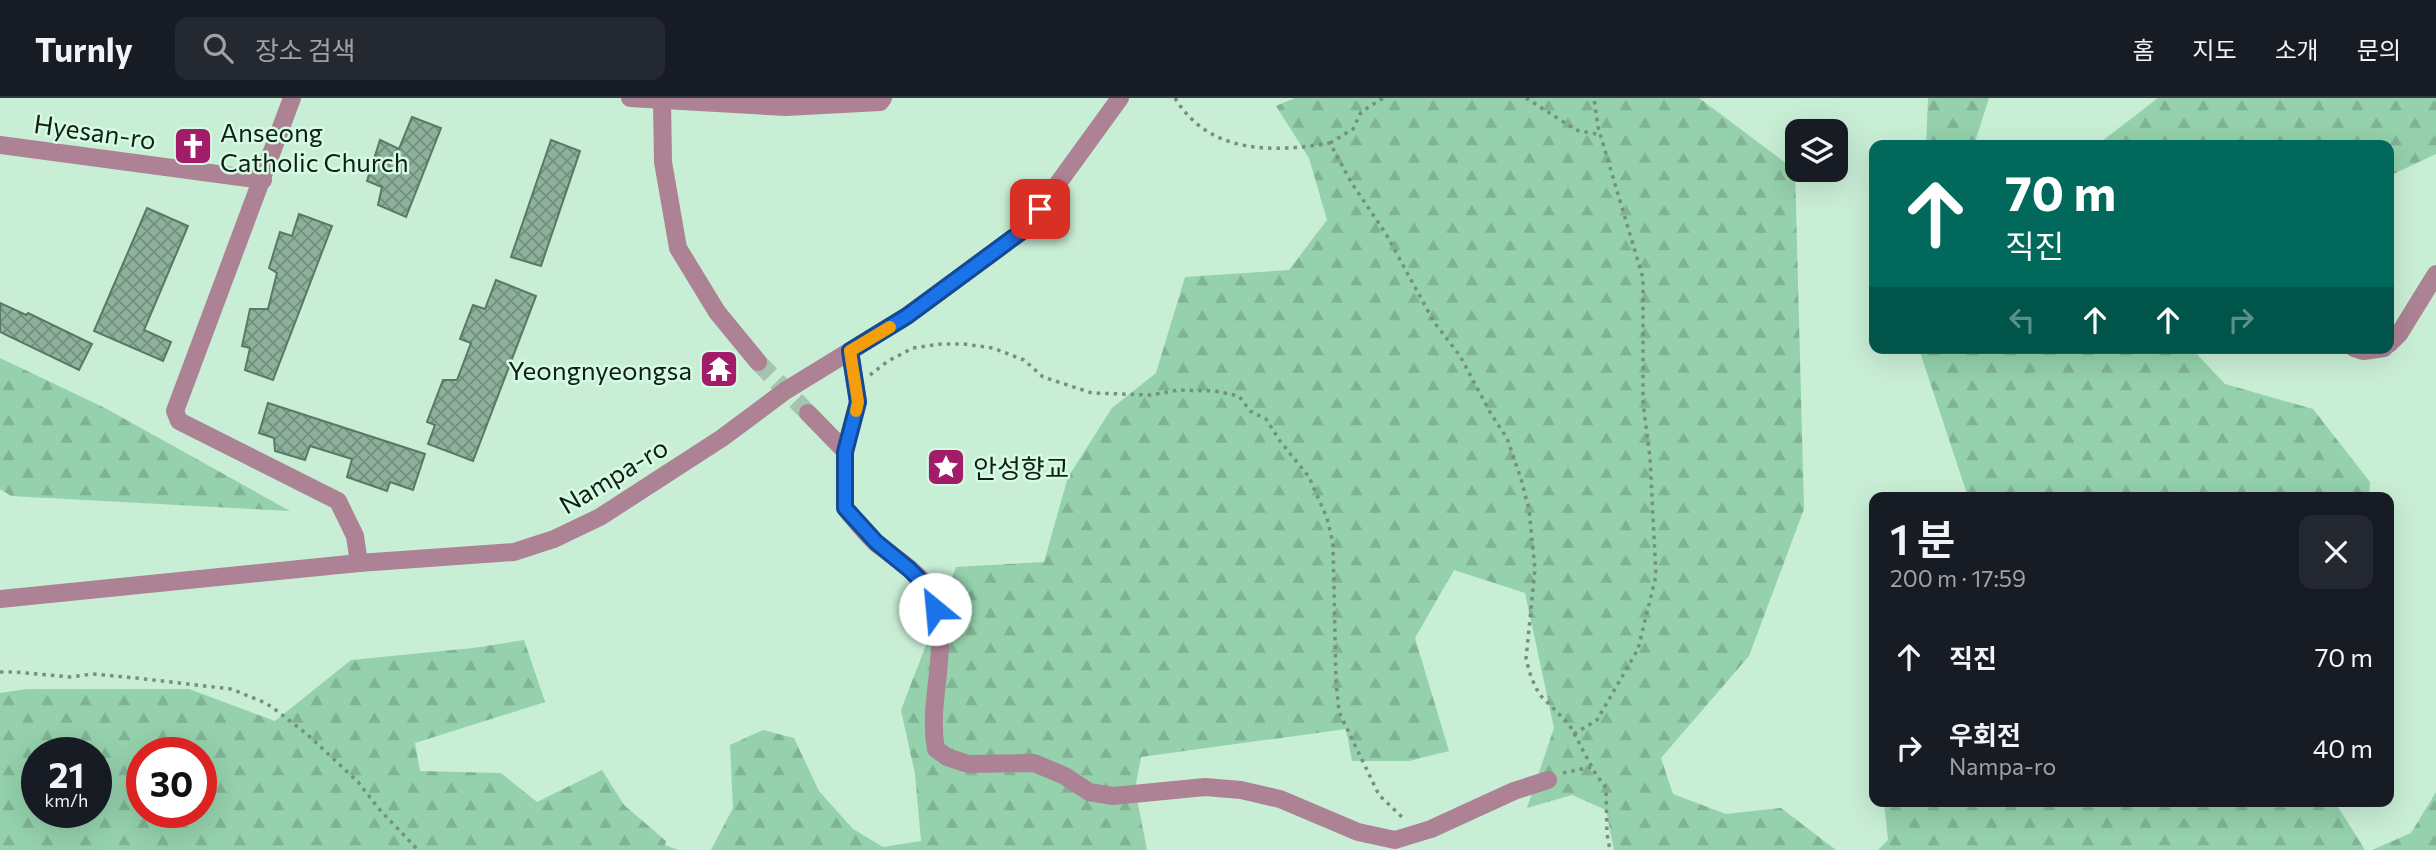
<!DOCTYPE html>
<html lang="ko">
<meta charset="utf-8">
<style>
body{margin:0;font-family:Commissioner,"Noto Sans KR",sans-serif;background:#242831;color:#f1f3f6;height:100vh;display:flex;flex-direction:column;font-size:26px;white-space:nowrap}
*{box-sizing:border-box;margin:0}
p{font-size:23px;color:#9ea1a6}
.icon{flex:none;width:38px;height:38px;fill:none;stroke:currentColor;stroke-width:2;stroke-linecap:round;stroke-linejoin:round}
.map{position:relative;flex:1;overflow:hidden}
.panel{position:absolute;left:1869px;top:394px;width:525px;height:315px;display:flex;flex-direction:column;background:#171b24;border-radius:14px;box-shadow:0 7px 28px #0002}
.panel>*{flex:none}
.top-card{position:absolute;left:1869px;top:42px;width:525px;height:214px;border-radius:14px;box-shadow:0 7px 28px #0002;background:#00695c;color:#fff;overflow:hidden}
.buttons{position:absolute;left:1785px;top:21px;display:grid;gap:14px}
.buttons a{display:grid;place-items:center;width:63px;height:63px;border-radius:14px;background:#171b24;box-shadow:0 7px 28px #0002;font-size:35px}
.speed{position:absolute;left:21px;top:639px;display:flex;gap:14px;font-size:35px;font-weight:700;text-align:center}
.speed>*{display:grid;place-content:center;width:91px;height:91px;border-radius:50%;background:#171b24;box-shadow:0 7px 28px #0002;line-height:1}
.speed small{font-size:18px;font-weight:400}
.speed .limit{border:10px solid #d22;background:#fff;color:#111}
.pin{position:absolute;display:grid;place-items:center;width:60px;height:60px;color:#fff;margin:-30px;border-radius:14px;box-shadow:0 4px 10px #0006}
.me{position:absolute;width:77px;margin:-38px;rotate:332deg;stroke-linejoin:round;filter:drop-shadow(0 0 5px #0008)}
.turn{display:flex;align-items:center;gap:24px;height:147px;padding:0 21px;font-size:32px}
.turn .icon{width:91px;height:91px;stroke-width:2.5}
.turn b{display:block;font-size:49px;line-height:60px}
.lanes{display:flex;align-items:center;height:66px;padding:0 21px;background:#0003;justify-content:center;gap:35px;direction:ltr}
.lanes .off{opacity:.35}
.round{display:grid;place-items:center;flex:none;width:74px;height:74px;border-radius:14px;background:#242831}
.summary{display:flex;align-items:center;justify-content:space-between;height:119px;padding:0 21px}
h1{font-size:42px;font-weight:600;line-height:52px}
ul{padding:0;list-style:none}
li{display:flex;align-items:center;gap:21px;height:91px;padding:0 21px}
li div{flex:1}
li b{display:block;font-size:26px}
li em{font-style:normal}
header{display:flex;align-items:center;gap:42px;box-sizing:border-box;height:98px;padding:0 35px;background:#171b24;border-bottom:2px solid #363941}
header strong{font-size:33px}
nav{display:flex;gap:38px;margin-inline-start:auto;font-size:24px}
.search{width:490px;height:63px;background:#242831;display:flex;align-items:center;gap:18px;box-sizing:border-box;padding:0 24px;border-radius:14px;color:#9ea1a6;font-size:26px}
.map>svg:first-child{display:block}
.forest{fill:url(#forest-firs);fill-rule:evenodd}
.building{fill:url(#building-cross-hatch);stroke:#587a65;stroke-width:2}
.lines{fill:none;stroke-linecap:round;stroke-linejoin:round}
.minor-tunnel{stroke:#a4c4b0;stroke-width:18;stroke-dasharray:18 9;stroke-linecap:butt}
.path{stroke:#769080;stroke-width:3.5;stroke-dasharray:3.5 5;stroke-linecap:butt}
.minor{stroke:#ac8294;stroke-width:18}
.route-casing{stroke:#114b97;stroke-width:18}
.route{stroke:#1a73e8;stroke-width:12}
.slow{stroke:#f59e0b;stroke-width:12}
.labels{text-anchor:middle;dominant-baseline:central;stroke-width:5;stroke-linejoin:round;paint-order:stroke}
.street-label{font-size:26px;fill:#111e16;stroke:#d6fbe3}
.poi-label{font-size:26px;fill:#111e16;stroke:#d6fbe3;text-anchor:start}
</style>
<header>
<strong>Turnly</strong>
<div class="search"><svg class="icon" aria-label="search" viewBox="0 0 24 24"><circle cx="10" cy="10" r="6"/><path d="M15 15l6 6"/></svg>장소 검색</div>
<nav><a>홈</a><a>지도</a><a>소개</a><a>문의</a></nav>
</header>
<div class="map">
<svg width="2436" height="752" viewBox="0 0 2436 752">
<defs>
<pattern id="forest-firs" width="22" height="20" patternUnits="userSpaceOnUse" patternTransform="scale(1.75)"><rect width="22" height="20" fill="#94d1ac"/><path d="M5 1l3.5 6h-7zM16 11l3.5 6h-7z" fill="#7fb393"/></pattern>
<pattern id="building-cross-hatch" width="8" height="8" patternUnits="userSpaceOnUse" patternTransform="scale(1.75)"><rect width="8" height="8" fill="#8eb19b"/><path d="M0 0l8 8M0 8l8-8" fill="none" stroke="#738f7d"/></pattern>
</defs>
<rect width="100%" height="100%" fill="#c9eed6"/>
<g class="forest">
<path d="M1295 0H1699L1795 72 1804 411 1749 558 1661 660 1673 696 1726 716 1781 710 1836 752H1614L1606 712 1572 697 1527 710 1554 630 1525 495 1454 472 1415 540 1449 653 1409 663H1352L1346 631 1141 659 1135 691 1147 752H711L733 710 730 647 763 632 794 640 819 693 853 731 883 749 921 743 915 676 901 612 956 469 1044 464 1068 379 1112 310 1156 275 1185 179 1289 172 1327 122 1309 60 1276 8Z"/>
<path d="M1928 0H1989L1974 47H1926Z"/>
<path d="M2158 0H2436V56L2389 78V47H2097Z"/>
<path d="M1921 250H2191L2225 286 2313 311 2370 384 2369 399H1968L1921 257Z"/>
<path d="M0 260 105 310 290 413 11 398 0 391Z"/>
<path d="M524 542 545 604 415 645 420 673 501 675 537 704 602 672 624 707 666 743 665 747 678 752H0V595L27 591H189L275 623 351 562 473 550ZM96 654V714H37V654ZM201 654V714H142V654Z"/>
<path d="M2436 694V752H2372L2411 735Z"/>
<path d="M1884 704H2335L2365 752H1878L1888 742Z"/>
</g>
<g class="building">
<path d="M412 19 441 30 406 119 378 107 382 89 367 83 380 42 399 51Z"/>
<path d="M551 42 580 53 541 168 511 159Z"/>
<path d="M147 110 188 128 144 232 171 244 163 263 94 233Z"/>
<path d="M299 116 332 128 273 282 245 272 250 250 242 248 250 211H268L277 175 269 170 280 134 292 138Z"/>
<path d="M496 182 536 198 473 363 428 346 435 327 427 324 443 282H457L471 245 460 241 473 207 485 211Z"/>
<path d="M0 205 26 217 28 215 92 246 79 272 0 234Z"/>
<path d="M268 305 425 356 413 392 390 384 387 393 347 379 352 361 310 348 305 362 275 353 274 340 259 335Z"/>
</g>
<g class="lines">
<path class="minor-tunnel" d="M758 264 808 315"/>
<g class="path">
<path d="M1175 0C1209 56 1272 55 1330 45L1351 84 1386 136 1434 224 1460 258 1491 316 1507 340 1521 381 1529 412 1535 471 1526 561 1531 579 1539 596 1569 626 1595 675 1606 690 1607 736 1610 752"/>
<path d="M1526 0 1576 32 1601 37"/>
<path d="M1330 45 1353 31 1361 14 1383 0"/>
<path d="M870 277 888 263 913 250 941 246H963L993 250 1024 262 1043 279 1092 295 1150 297 1179 292 1215 293 1239 298 1250 313 1266 321 1280 343 1309 379 1327 420 1333 445 1336 584 1339 614 1379 697 1404 721"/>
<path d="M0 574H15L70 579 93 576 136 580 231 591 261 603 272 609 308 637 358 684 379 711 418 752"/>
<path d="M1574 636 1597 622 1638 551 1656 478 1650 360 1643 305V180L1598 29 1594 0"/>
<path d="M1563 675 1591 669"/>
</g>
<g class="minor">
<path d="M292 0 175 313 179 323 338 403 355 438 359 465"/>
<path d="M630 0 786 9 880 4 883 0"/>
<path d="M662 2 663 64 678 150 717 214 758 264"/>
<path d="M0 47 263 82"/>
<path d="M2389 246 2399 236 2436 176"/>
<path d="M2354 250 2363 253 2384 250"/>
<path d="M808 315 845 353V410C855 422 865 435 877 446 892 458 920 475 929 492 955 543 926 598 936 651L947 659 968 666 1034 665 1065 678 1089 694 1113 698 1205 689 1241 692 1280 701 1358 734 1395 742 1431 731 1514 693 1548 682"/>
<path d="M845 353 858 304 850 253"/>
<path d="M0 501 359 465 514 454 554 441 600 419 722 340 785 293 907 218 1025 131 1120 0"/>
</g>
</g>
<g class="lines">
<g class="route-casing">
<path id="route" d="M935 511 929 491 909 471 876 444 845 410V354L858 304 850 253 907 218 1025 131 1040 111"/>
</g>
<use href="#route" class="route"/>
<path class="slow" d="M856 313 858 304 850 253 890 229"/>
</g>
<defs>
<g id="church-square" transform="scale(2.0125)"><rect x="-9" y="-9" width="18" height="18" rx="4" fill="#a21c69" stroke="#d6fbe3"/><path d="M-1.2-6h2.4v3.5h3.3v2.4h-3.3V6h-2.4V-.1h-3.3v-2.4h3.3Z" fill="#fff"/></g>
<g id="temple-square" transform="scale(2.0125)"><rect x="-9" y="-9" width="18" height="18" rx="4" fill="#a21c69" stroke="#d6fbe3"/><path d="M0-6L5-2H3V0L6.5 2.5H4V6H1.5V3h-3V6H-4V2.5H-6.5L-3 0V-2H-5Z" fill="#fff"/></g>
<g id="sight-square" transform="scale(2.0125)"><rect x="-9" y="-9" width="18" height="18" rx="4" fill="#a21c69" stroke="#d6fbe3"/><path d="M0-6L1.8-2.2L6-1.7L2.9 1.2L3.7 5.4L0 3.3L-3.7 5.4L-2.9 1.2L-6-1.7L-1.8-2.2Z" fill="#fff"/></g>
</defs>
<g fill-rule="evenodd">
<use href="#church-square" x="193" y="48"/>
<use href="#temple-square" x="719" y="271"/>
<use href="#sight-square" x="946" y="369"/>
</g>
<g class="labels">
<g class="street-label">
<text transform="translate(95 33) rotate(8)">Hyesan-ro</text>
<text transform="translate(613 377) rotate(-31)">Nampa-ro</text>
</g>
<g class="poi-label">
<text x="220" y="33">Anseong<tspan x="220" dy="30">Catholic Church</tspan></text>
<text x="692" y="271" text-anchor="end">Yeongnyeongsa</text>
<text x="973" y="369">안성향교</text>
</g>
</g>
</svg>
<div class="buttons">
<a><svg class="icon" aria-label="layers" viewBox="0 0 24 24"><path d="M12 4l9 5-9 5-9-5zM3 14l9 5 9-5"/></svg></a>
</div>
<div class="speed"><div>21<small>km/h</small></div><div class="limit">30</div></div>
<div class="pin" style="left:1040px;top:111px;background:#d93025"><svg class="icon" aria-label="arrive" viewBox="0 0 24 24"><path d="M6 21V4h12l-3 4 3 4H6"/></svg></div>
<svg class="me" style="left:935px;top:511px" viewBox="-20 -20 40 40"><circle r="19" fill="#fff"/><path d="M0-13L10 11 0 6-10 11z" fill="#1a73e8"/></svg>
<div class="top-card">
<div class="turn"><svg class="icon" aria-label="ahead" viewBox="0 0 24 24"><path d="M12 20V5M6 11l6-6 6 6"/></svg><div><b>70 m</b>직진</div></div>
<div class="lanes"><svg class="icon off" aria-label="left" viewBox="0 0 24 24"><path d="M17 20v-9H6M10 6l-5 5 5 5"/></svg><svg class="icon" aria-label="ahead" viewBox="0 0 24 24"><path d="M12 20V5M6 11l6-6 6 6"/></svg><svg class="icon" aria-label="ahead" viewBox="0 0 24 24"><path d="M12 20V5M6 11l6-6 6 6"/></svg><svg class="icon off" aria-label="right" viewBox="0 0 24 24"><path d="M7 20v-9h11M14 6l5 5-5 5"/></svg></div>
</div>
<section class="panel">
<div class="summary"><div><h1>1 분</h1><p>200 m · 17:59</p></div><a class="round"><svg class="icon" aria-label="close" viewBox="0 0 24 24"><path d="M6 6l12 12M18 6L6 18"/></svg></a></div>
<ul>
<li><svg class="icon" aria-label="ahead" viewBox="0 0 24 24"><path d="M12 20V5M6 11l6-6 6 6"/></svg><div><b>직진</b></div><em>70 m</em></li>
<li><svg class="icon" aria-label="right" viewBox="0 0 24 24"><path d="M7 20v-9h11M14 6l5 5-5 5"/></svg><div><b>우회전</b><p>Nampa-ro</p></div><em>40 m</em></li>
</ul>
</section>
</div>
